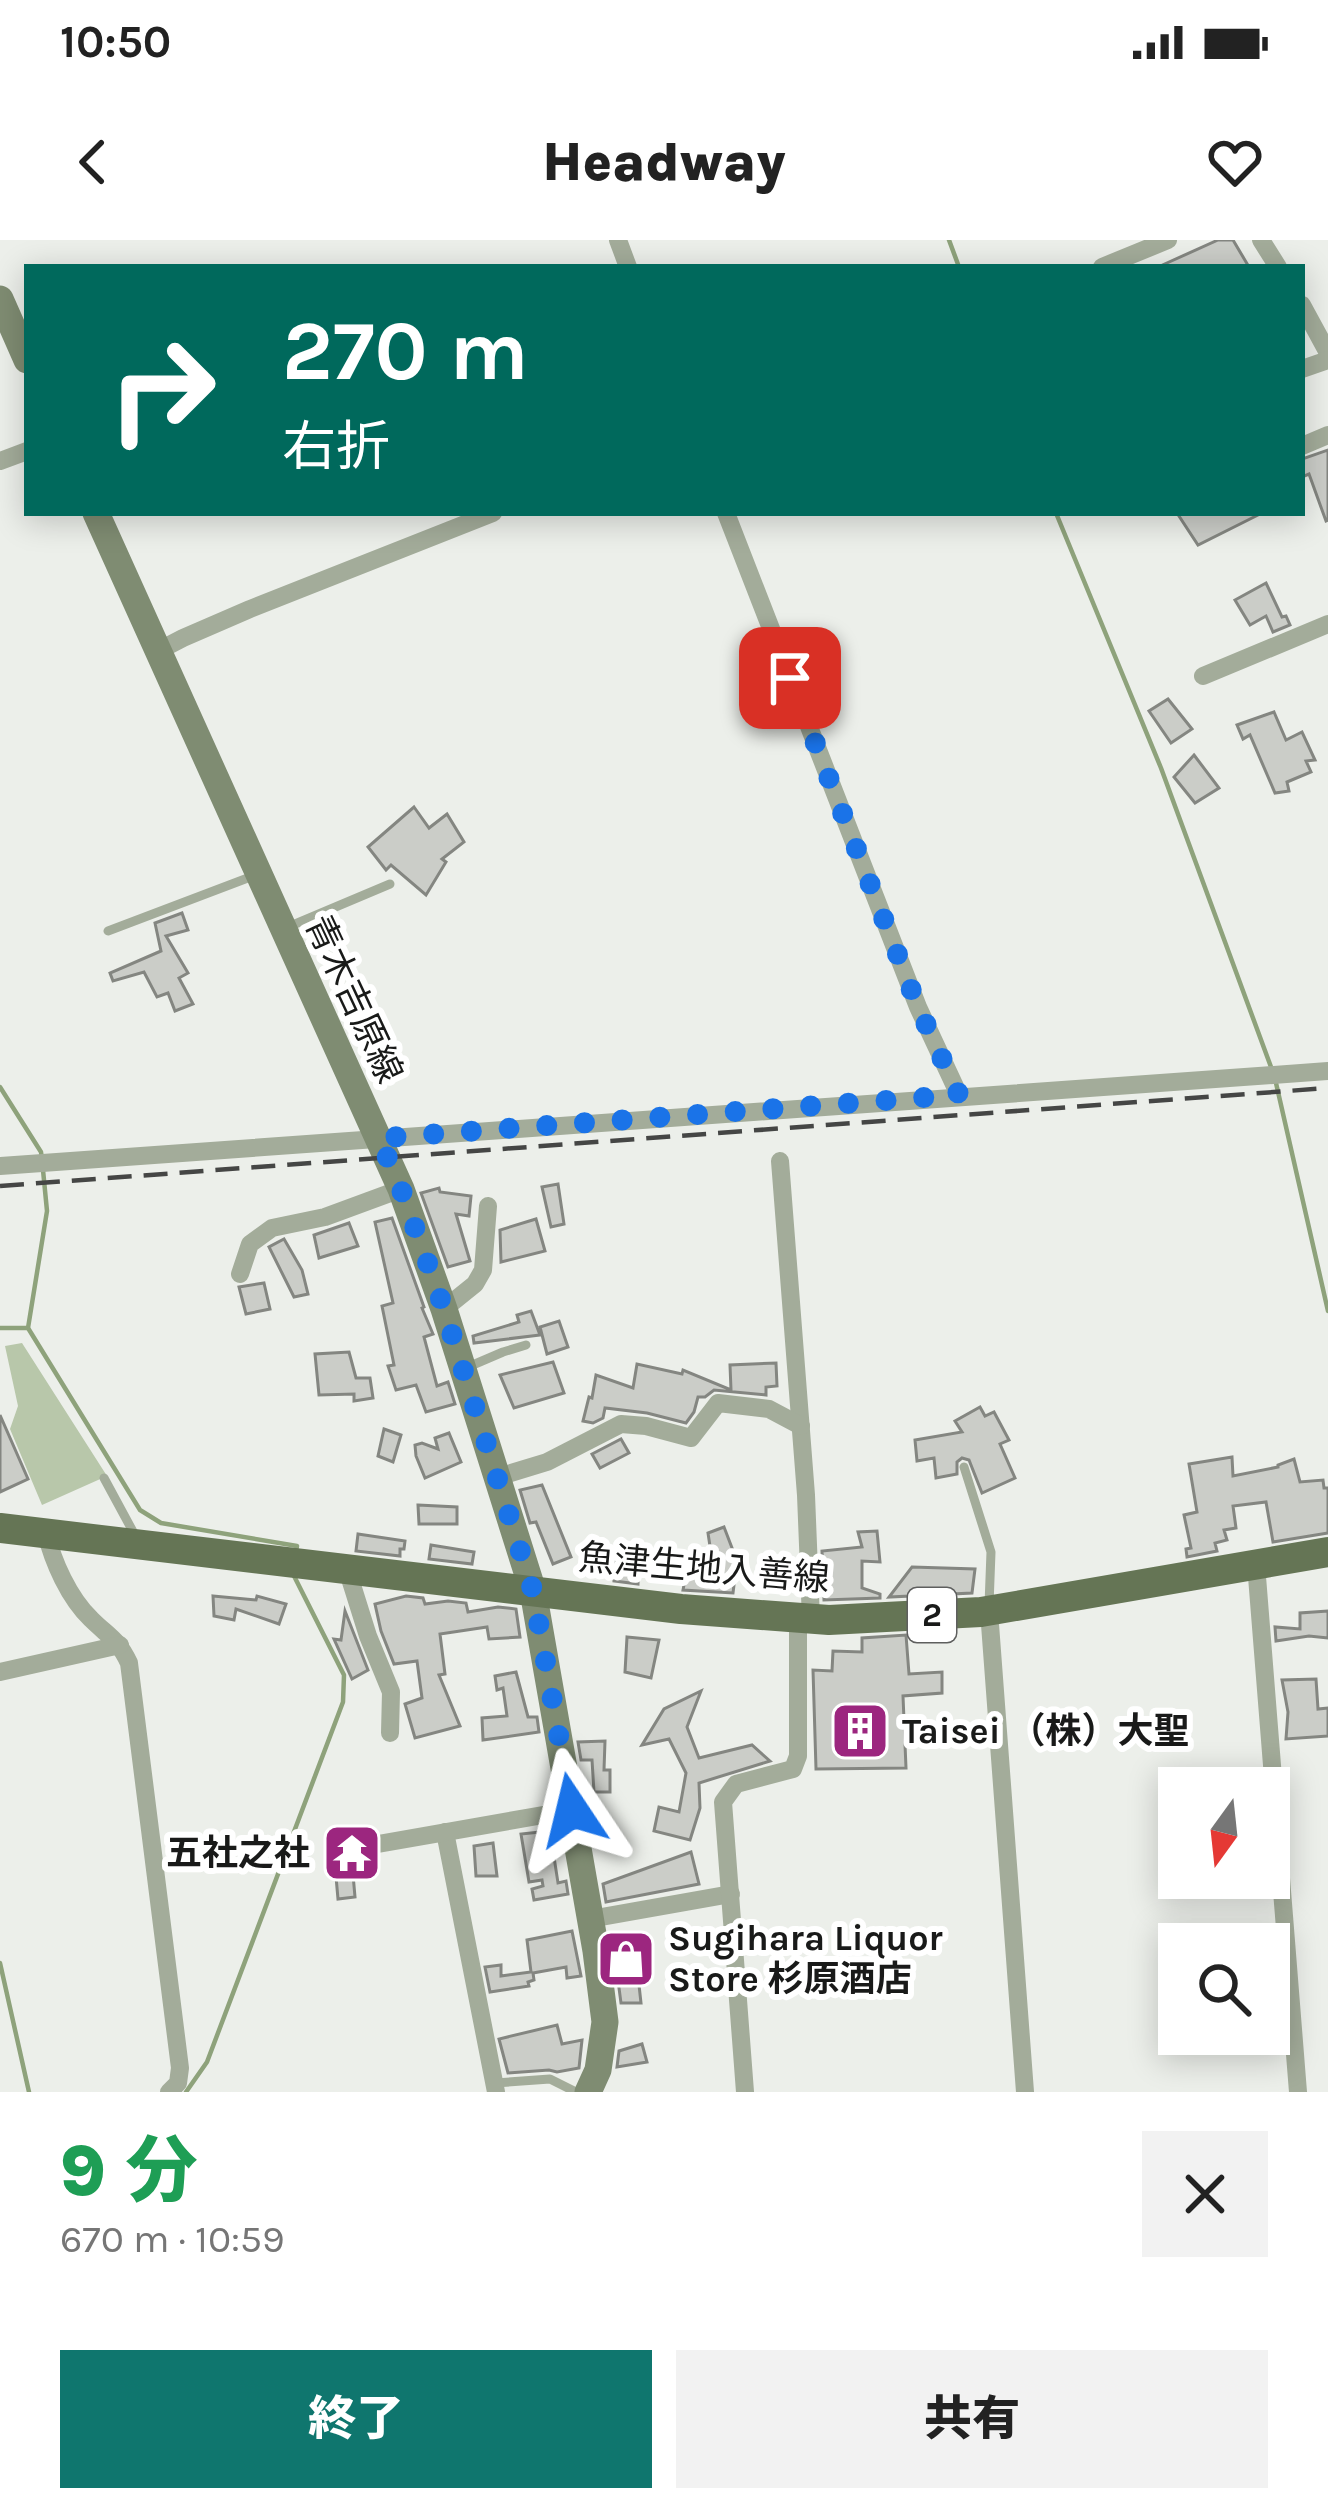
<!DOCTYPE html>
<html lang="ja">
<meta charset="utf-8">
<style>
body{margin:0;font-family:Karla,"Noto Sans JP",sans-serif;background:#f2f2f2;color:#222;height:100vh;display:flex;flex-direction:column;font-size:45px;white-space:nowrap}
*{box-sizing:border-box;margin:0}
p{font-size:39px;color:#767676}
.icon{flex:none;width:66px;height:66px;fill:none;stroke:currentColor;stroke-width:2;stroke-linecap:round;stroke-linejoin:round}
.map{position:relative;height:1852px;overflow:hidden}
.sheet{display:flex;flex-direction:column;background:#fff;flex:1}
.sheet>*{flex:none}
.banner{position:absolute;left:24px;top:24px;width:1281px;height:252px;border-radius:0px;box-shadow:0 6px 30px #0003;background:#00695c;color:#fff;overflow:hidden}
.needle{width:78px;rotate:195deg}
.controls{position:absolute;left:1158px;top:1527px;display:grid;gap:24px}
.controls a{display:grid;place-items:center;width:132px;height:132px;border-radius:0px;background:#fff;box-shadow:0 6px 30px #0003;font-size:60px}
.pin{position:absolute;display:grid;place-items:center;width:102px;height:102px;color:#fff;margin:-51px;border-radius:24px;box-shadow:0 6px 18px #0006}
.me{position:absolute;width:132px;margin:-66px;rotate:350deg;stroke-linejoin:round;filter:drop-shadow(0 0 9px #0008)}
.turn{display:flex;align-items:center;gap:42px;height:252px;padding:0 60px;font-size:54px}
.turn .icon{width:156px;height:156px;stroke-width:2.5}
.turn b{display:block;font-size:84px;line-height:102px}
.round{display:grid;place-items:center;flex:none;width:126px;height:126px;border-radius:0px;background:#f2f2f2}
.headline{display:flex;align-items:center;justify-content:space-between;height:204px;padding:0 60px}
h1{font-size:72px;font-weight:800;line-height:90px;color:#1e9e55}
.cta{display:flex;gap:24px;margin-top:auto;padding:24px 60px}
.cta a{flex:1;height:138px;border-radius:0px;background:#0f766e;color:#fff;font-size:48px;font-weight:800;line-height:138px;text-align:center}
.cta a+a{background:#f2f2f2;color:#222}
.status{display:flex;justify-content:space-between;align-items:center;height:84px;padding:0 60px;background:#fff;direction:ltr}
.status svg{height:33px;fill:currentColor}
header{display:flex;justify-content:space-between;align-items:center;height:156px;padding:0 60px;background:#fff;font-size:54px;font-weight:800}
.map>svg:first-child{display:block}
.green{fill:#b8c7aa}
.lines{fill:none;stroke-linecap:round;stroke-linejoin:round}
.stream{stroke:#8ea27b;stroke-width:4.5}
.building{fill:#cbcdc8;stroke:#848681;stroke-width:3}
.service{stroke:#a3ac9a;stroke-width:9}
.minor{stroke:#a3ac9a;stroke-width:18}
.secondary{stroke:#7f8c72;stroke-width:27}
.primary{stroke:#657555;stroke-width:30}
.rail{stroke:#454645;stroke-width:4.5;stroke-dasharray:24 12;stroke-linecap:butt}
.route{stroke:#1a73e8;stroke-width:21;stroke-dasharray:0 37.8}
.labels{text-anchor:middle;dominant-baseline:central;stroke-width:12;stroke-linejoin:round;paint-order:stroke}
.shield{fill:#fff;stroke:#5e5f5e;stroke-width:3}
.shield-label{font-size:33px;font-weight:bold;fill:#191a19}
.street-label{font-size:36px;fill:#191a19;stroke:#fff}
.poi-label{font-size:36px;font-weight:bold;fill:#191a19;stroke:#fff;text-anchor:start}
</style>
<div class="status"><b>10:50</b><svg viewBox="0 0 49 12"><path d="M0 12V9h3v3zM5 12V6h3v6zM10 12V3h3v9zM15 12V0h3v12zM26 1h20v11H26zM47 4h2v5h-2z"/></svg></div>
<header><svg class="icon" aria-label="back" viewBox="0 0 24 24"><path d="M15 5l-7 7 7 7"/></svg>Headway<svg class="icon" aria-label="heart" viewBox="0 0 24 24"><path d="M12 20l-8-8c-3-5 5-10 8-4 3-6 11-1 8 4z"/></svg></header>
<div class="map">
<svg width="1328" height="1852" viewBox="0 0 1328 1852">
<rect width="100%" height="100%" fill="#ecefea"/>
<path class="green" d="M22 1103 107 1236 42 1265 10 1189 18 1166 5 1106Z"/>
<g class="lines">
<g class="stream">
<path d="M949 0 959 27"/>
<path d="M1056 273 1161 528 1271 827"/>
<path d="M1276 843 1328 1071"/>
<path d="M0 847 41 912 42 919"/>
<path d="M43 930 47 971 28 1088 140 1270 161 1283 297 1306 296 1311"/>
<path d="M0 1088H28"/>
<path d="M0 1723 29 1852"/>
<path d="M186 1852 207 1822 343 1462 344 1435 293 1334"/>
</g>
</g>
<g class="building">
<path d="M1218 0H1233L1249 27H1158Z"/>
<path d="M1328 210V280L1326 281 1309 234 1302 237V219Z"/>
<path d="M1177 273H1262L1198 305Z"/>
<path d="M1266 343 1282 377 1286 376 1290 385 1273 392 1266 376 1250 385 1235 360Z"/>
<path d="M1168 459 1192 489 1171 503 1149 471Z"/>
<path d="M1274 472 1286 500 1302 492 1315 520 1306 521 1311 532 1287 542 1289 551 1275 553 1250 495 1243 499 1237 485Z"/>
<path d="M1194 515 1219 548 1195 563 1174 537Z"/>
<path d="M414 567 429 588 447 574 464 602 442 619 446 622 426 655 391 625 386 630 368 607Z"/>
<path d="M182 673 188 690 166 696 188 733 179 738 193 764 175 771 168 753 157 757 144 732 113 741 110 733 161 711 155 683Z"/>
<path d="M558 944 564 984 551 987 542 947Z"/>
<path d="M439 948 440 952 471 956 469 976 456 974 470 1021 448 1027 421 953Z"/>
<path d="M392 978 424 1067 422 1068 433 1094 424 1097 437 1146 448 1142 455 1164 426 1172 416 1145 396 1150 388 1126 394 1125 382 1066 393 1063 375 982Z"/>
<path d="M536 979 545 1011 501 1022 500 990Z"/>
<path d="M349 983 358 1006 319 1018 314 995Z"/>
<path d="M284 999 302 1030 308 1054 294 1057 269 1007Z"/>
<path d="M264 1043 270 1069 246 1074 239 1047Z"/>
<path d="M531 1071 540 1095 474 1103 473 1096 519 1082 517 1075Z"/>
<path d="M559 1081 568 1107 547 1114 540 1087Z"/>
<path d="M349 1112 356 1138H370L373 1158 354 1161V1154L319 1155 315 1114Z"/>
<path d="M553 1122 564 1153 514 1168 500 1135Z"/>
<path d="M776 1123 777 1146 766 1147V1155L714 1150 705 1157H698L694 1172 686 1183 647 1173 605 1168 603 1178 593 1183 583 1181 589 1157 592 1158 596 1135 633 1148 637 1124 682 1134 683 1130 731 1150 730 1125Z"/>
<path d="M980 1167 985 1176 994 1172 1009 1200 1000 1204 1015 1238 982 1253 969 1220 962 1218 957 1222V1234L936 1238 934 1218 917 1221 915 1200 962 1192 955 1181Z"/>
<path d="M0 1175 28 1239 0 1252Z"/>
<path d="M384 1189 401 1195 393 1222 378 1216Z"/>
<path d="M449 1193 461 1222 425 1238 416 1216 415 1205 422 1203 438 1209 435 1198Z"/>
<path d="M621 1199 629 1213 600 1228 592 1214Z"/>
<path d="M1232 1217 1233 1236 1278 1227V1225L1294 1219 1300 1242 1323 1240 1324 1248H1328V1293L1273 1302 1266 1262 1233 1266 1236 1288 1224 1290 1227 1300 1215 1303 1217 1311 1187 1317 1186 1309 1191 1308 1184 1275 1197 1272 1189 1224Z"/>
<path d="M542 1245 571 1317 553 1324 536 1282 530 1283 520 1250Z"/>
<path d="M418 1265 457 1267V1284H419Z"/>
<path d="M724 1287 737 1321 733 1353 683 1350 687 1330 706 1333 707 1312 711 1313 708 1293Z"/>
<path d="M877 1291 880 1322 862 1321V1348L880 1354V1358L824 1360 822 1311 862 1307 858 1292Z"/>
<path d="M358 1294 405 1301 404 1309H400V1316L356 1311Z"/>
<path d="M431 1305 474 1312 472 1324 429 1319Z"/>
<path d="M639 1316 638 1344 614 1341 616 1317Z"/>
<path d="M912 1327 975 1329 972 1353 889 1357Z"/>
<path d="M213 1356 256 1360 257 1356 286 1364 279 1384 236 1369 234 1380 214 1376Z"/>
<path d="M406 1356 423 1358 425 1364 448 1361 466 1363 468 1372 498 1367 516 1369 520 1397 489 1399 487 1387 440 1394 445 1434 439 1435 460 1486 415 1498 405 1464 422 1458 417 1421 394 1424 381 1391 375 1364Z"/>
<path d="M345 1371 368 1430 352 1439 334 1399 341 1400Z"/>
<path d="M1328 1371V1398L1309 1396 1276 1401 1275 1387 1300 1389V1373Z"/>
<path d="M906 1395 909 1434 942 1432V1453L903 1456 906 1528 816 1529 813 1430 832 1431 833 1411 862 1412V1398Z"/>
<path d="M627 1397 659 1400 651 1438 625 1432Z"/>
<path d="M516 1432 528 1477H537L539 1492 483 1500 482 1478 507 1476 503 1448 497 1450 495 1436Z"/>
<path d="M1316 1439 1318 1469 1328 1468V1496L1286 1499 1288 1472 1282 1440Z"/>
<path d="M701 1451 687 1487 699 1518 752 1505 770 1521 699 1543 700 1568 690 1600 654 1591 659 1567 679 1572 686 1533 669 1499 642 1505 664 1469Z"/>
<path d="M605 1501 604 1530H610V1552H594L592 1520H581L578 1502Z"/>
<path d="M550 1591 558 1643 566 1641 568 1654 534 1660 532 1649 543 1646 542 1640 529 1642 521 1594Z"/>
<path d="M365 1602 374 1622 352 1623 355 1657 338 1659 333 1603Z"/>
<path d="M493 1603 497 1636H476L474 1606Z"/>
<path d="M691 1612 699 1644 606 1662 603 1644Z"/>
<path d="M572 1691 581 1736 567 1738 566 1727 533 1733 534 1740 528 1742 529 1746 490 1752 485 1727 501 1725V1736L531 1732 527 1700Z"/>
<path d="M634 1700 641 1763H621L613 1703Z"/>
<path d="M557 1785 562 1804 582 1800 579 1828 557 1832 549 1830 508 1833 499 1799Z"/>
<path d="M642 1804 647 1822 617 1827 619 1811Z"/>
</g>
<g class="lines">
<g class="service">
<path d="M288 687 390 644"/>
<path d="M108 691 253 636"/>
<path d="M468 1127 503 1112 526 1105"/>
<path d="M964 1227 991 1312 989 1365"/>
<path d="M104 1238 137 1299"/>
<path d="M495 1843 550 1839 576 1852"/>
</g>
<g class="minor">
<path d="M618 0 628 27"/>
<path d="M1261 0 1278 27"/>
<path d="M1102 27 1168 0"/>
<path d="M1302 65 1328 113"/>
<path d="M1302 129 1328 120"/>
<path d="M1302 206 1328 195"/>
<path d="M0 221 27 211"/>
<path d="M726 273 918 767 959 855"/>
<path d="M158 411 183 398 250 369 493 273"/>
<path d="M1203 436 1328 384"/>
<path d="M780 921 806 1255 811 1380"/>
<path d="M0 926 1328 831"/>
<path d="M240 1034 250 1004 272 988 325 977 401 949"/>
<path d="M444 1069 475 1044 483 1030 488 966"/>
<path d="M498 1237 547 1222 621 1184 646 1186 691 1198 718 1163 769 1169 801 1186"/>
<path d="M46 1293C53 1322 69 1358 91 1379 109 1397 117 1398 129 1423L180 1828 178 1843 169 1852"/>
<path d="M1256 1324 1298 1852"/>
<path d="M347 1329 368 1396 391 1452 390 1493"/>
<path d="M989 1371 1025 1852"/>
<path d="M0 1432 120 1405"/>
<path d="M445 1592 496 1852"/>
<path d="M378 1604 572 1570"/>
<path d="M590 1679 731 1654"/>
<path d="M745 1852 723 1562 736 1544 793 1529 798 1516V1379"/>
</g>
<g class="secondary">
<path d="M0 59 27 120"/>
<path d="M96 273 401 949 444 1069 533 1351 596 1711 605 1782 598 1830 588 1852"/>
</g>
<path class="primary" d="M0 1288 681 1369 829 1380 981 1372 1328 1312"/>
<path class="rail" d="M0 946 1328 848"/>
</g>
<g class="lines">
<path class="route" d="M572 1570 533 1351 442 1063 401 949 379 898 959 855 918 767 790 438"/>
</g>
<defs>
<g id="building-square" transform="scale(3)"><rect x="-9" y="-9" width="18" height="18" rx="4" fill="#9c267f" stroke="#fff"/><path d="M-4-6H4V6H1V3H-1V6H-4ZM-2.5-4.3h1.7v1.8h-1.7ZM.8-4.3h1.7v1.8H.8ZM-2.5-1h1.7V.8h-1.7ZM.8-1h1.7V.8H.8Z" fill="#fff"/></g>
<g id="temple-square" transform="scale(3)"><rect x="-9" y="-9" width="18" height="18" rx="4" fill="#9c267f" stroke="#fff"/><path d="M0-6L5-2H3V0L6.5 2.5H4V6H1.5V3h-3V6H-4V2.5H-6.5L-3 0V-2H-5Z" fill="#fff"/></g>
<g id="shop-square" transform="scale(3)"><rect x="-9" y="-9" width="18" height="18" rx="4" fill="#9c267f" stroke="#fff"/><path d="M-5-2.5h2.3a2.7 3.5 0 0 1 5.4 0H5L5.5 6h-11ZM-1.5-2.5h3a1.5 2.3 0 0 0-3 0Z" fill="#fff"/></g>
</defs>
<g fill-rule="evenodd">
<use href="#building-square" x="860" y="1491"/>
<use href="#temple-square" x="352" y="1613"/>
<use href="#shop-square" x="626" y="1719"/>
</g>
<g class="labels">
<rect class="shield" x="908" y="1348" width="48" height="54" rx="9"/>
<g class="shield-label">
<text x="932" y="1375">2</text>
</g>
<g class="street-label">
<text transform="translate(354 759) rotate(65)">青木吉原線</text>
<text transform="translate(704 1328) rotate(5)">魚津生地入善線</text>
</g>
<g class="poi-label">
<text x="902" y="1491">Taisei （株）大聖</text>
<text x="310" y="1613" text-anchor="end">五社之社</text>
<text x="668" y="1698">Sugihara Liquor<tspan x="668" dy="41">Store 杉原酒店</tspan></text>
</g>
</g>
</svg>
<div class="controls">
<a><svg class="needle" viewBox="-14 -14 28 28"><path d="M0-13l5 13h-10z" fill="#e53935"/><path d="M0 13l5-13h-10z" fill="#767676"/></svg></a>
<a><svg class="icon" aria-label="search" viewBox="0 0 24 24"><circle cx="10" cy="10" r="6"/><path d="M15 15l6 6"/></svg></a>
</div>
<div class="pin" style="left:790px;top:438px;background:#d93025"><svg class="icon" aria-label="arrive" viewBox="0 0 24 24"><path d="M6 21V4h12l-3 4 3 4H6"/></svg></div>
<svg class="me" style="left:572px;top:1570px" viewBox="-20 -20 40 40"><path d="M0-17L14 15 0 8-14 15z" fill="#1a73e8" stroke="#fff" stroke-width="4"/></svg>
<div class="banner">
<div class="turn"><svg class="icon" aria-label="right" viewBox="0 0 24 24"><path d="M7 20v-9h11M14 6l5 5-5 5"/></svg><div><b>270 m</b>右折</div></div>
</div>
</div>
<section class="sheet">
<div class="headline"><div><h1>9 分</h1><p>670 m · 10:59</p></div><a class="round"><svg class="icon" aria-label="close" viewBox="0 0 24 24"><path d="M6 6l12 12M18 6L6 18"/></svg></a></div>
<div class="cta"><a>終了</a><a>共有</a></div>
</section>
